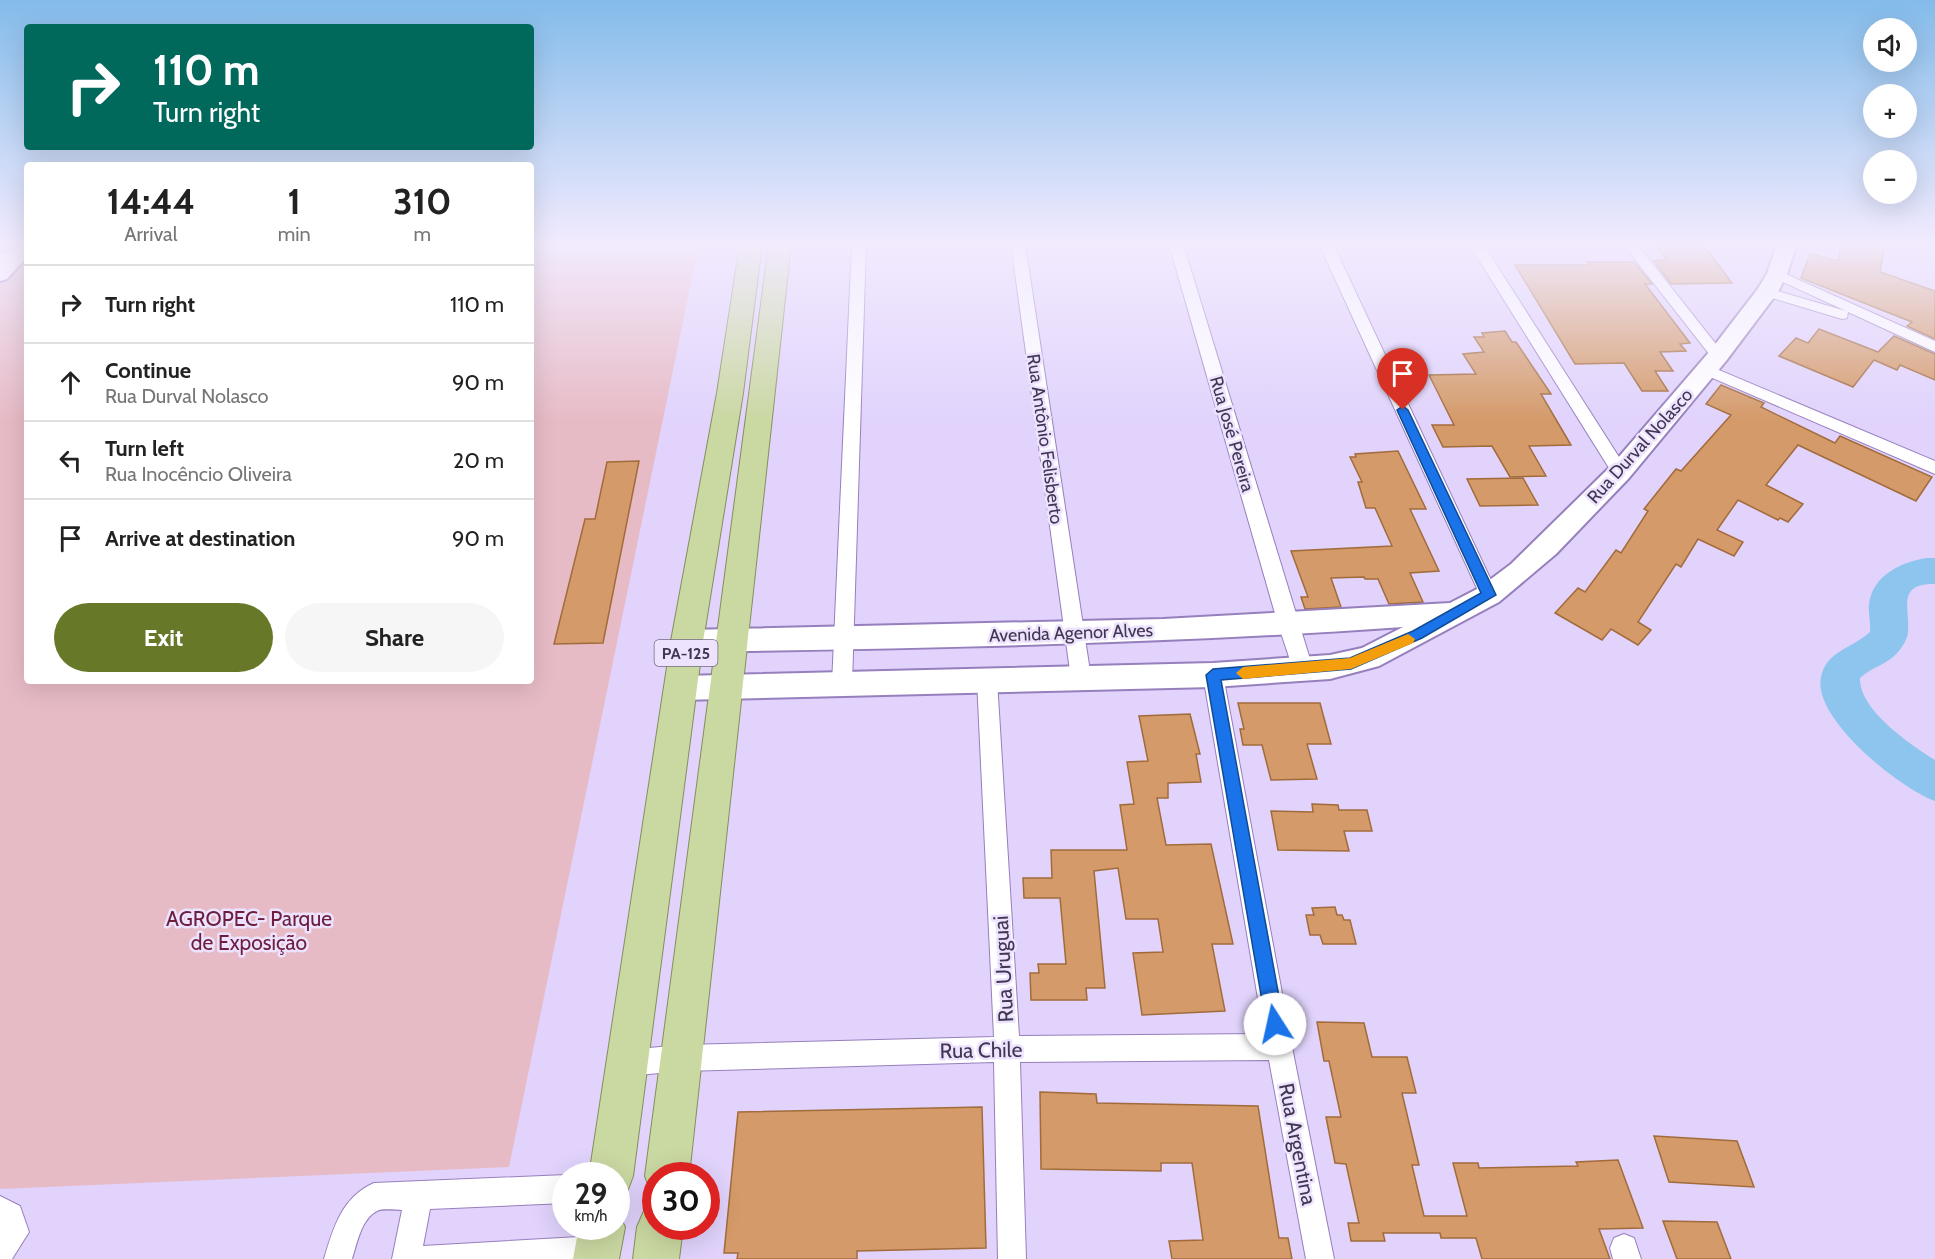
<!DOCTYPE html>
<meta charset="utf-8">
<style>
body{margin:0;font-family:Cabin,sans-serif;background:#f6f6f6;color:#222;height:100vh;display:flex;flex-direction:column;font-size:22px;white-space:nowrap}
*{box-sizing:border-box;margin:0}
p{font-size:20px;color:#767676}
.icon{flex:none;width:33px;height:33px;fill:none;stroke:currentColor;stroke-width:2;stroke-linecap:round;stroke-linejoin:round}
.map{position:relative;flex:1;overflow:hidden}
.panel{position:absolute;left:24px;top:162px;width:510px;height:522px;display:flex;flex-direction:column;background:#fff;border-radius:6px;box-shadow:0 6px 24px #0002}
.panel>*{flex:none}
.top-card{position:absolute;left:24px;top:24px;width:510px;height:126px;border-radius:6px;box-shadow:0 6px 24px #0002;background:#00695c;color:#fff;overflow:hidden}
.controls{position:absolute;left:1863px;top:18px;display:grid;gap:12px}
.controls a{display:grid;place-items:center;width:54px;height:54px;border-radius:50%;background:#fff;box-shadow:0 6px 24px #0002;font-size:30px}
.speed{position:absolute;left:552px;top:1162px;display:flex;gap:12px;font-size:30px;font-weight:700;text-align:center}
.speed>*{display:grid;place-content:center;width:78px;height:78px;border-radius:50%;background:#fff;box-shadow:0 6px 24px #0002;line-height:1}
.speed small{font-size:15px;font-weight:400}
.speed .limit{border:9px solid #d22;background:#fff;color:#111}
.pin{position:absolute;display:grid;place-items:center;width:51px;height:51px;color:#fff;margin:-62px -26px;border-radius:50% 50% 50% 0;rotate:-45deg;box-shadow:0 0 6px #0007}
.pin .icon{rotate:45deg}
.me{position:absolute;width:66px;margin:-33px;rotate:350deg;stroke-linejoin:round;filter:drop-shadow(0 0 4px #0008)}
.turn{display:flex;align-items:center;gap:21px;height:126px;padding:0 30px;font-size:27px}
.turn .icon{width:78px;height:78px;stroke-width:2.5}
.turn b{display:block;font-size:42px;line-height:51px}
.eta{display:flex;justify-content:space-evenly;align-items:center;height:102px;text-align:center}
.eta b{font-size:36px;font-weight:800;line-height:42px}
.action{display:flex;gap:12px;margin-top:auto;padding:12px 30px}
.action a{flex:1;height:69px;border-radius:36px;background:#677929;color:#fff;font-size:24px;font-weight:800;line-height:69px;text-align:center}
.action a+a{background:#f6f6f6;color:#222}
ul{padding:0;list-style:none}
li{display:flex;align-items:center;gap:18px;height:78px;padding:0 30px;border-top:2px solid #e0e0e0}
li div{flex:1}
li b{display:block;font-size:22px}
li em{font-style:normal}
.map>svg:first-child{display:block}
.green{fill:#e7bbc6}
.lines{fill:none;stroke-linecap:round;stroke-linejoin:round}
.river{fill:#8dc5ee;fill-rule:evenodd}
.building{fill:#d49a69;stroke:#a26b3b;stroke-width:1.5}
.street-casing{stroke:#967fbd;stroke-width:2}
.secondary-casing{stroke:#967fbd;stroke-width:4}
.primary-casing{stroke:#838f5e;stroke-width:2}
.street{fill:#fff;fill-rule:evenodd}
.secondary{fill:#fff;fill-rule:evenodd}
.primary{fill:#cad8a2;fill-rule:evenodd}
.route{fill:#1a73e8;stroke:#114b97;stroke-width:1.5}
.slow{fill:#f59e0b}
.labels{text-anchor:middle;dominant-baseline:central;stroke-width:5;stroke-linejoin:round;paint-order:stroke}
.shield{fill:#ede3ff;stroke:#756b86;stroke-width:1.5}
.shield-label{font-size:16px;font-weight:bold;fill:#413752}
.street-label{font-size:18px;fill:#413752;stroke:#ede3ff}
.near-park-label{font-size:21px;fill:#6c1e3c;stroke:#ede3ff}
.near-street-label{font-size:21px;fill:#413752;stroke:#ede3ff}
</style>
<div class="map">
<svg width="1935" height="1259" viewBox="0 0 1935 1259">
<rect width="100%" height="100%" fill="#e1d3fc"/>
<path class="green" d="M531 244H699L509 1167 0 1189V282L27 252V681H531Z"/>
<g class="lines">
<path class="river" d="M1927 558H1935V584C1896 583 1910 609 1908 631 1908 638 1903 646 1898 652 1889 664 1871 667 1860 678 1859 710 1910 744 1935 760V801C1901 789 1812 719 1821 677 1826 651 1853 648 1870 632 1871 623 1868 614 1869 604 1873 575 1901 562 1927 558Z"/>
</g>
<g class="building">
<path d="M1654 244H1703L1732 283 1671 284 1654 261 1667 259Z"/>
<path d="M1841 244H1885L1880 272 1935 291V339L1907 326 1912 322 1801 278 1810 253 1838 261Z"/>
<path d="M1587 262H1634L1652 284H1645L1690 343 1680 344 1686 351 1660 352 1673 371H1655L1668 391H1642L1624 363 1575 364 1515 265H1589Z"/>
<path d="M1819 329 1878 352 1894 336 1935 354V380L1900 365 1897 370 1874 360 1853 387 1779 356 1796 338 1808 343Z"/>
<path d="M1505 331 1512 342H1516L1551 394H1541L1571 445 1529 446 1546 476 1510 477 1492 446 1443 447 1432 425H1454L1429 375 1476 374 1463 354 1484 352 1474 337H1484L1482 333Z"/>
<path d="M1721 385 1764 403 1761 407 1835 443 1840 436 1932 477 1916 501 1798 445 1766 485 1803 504 1788 522 1780 518 1778 520 1738 500 1717 530 1743 542 1734 556 1698 539 1681 567 1676 564 1638 622 1651 630 1638 645 1611 629 1602 640 1555 613 1578 588 1585 592 1616 550 1621 553 1648 511 1644 509 1676 469 1681 471 1731 415 1706 404Z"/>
<path d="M1398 451 1426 509H1410L1439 571 1410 573 1423 602 1389 604 1378 579H1365L1364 577 1331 578 1341 607 1305 609 1301 597H1308L1291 551 1392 546 1375 508H1366L1358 482H1362L1350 457H1356L1355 454Z"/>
<path d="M639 461 603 643 554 644 585 519H595L607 462Z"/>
<path d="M1523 478 1538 505 1480 506 1467 479Z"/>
<path d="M1238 703H1320L1331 744H1307L1317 779 1271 780 1262 745H1243L1240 729H1244Z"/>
<path d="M1190 714 1200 754H1196L1201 782 1168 783V798H1157L1166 845 1211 844 1233 944H1212L1225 1011 1142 1015 1133 953 1163 952 1158 919H1126L1118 868 1094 871 1105 988H1086L1087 1000H1031L1030 973H1039L1038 964H1066L1060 898H1024L1023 878H1052L1051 850H1127L1120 805 1134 804 1127 762 1148 761 1139 716Z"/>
<path d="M1312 804 1338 805 1339 810H1367L1372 831H1344L1349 851 1278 850 1271 811 1313 812Z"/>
<path d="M1335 907 1337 915H1342L1344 920H1350L1356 944H1323L1320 935H1310L1306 915H1314L1312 908Z"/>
<path d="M1317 1022 1364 1023 1372 1057H1407L1416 1093H1402L1419 1165H1412L1424 1216H1467L1453 1163H1478L1479 1168 1578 1166 1576 1162 1618 1160 1643 1228 1599 1229 1610 1259H1482L1476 1238H1441L1440 1233H1383L1385 1241H1351L1348 1223H1359L1346 1164 1335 1163 1326 1117H1341L1329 1061H1324Z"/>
<path d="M1040 1092 1096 1094 1097 1103 1258 1106 1279 1238H1288L1292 1259H1172L1169 1241 1203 1240 1192 1163H1161V1171L1041 1169Z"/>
<path d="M982 1107 986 1248 857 1251V1259H737L738 1253H724L738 1112Z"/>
<path d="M1654 1136 1737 1141 1754 1187 1669 1182Z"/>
<path d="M1663 1221 1717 1222 1731 1259H1677Z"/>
</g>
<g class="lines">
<g class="street-casing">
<g id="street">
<path d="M852 244H866L852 684 849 690 842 692 835 690 832 684Z"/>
<path d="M1011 244H1025L1091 678 1088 684 1081 686 1074 684 1071 678Z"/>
<path d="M1169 244H1183L1313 669 1310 675 1303 677 1296 675 1293 669 1278 624Z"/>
<path d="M1319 244H1333L1498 595 1496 600 1489 602 1482 600 1480 595Z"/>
<path d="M1469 244H1483L1626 468 1629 472 1626 476H1614Z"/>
<path d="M1623 244H1637L1723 353 1726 356 1723 359H1713Z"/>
<path d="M21 247 26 248V254L0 261V253Z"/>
<path d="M1777 270 1935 341V352L1848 312 1847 318 1842 319 1762 295 1760 292 1767 288 1846 311 1772 277V271Z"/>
<path d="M1707 365 1935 461V474L1701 373 1699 370Z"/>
<path d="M1213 667 1220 669 1223 675 1292 1047 1334 1259H1306L1269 1060 1020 1062 1026 1259H998L994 1062 683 1071 626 1076 617 1072 613 1063 617 1054 626 1050 683 1045 994 1037 977 680 980 674 987 672 994 674 997 680 1019 1036 1264 1034 1203 675 1206 669Z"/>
<path d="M566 1175V1203L430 1209 423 1246 597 1236 607 1240 611 1250 608 1259H392L402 1210C395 1210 383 1208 377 1211 361 1219 357 1244 352 1259H324C333 1228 342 1197 374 1183Z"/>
<path d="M0 1196 20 1206 29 1232 12 1259H0Z"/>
<path d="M1624 1234 1634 1238 1641 1259H1613L1610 1248 1614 1238Z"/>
</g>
</g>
<g class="secondary-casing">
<g id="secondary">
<path d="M17 244H27V257L7 279 0 281V262Z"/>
<path d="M1777 244H1797L1787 274 1778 292 1726 361 1629 478 1556 554 1499 602 1379 666 1330 679 1213 687 681 700 670 697 666 688 670 679 681 676 1213 663 1330 655 1362 648 1403 627C1164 644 926 648 687 652L677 649 673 641 677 633 687 630 1163 619 1450 603 1479 588 1511 564 1611 466 1710 351 1757 290 1767 274Z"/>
</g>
</g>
<g class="primary-casing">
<g id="primary">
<path d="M740 244H762L743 393 703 641 633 1176 627 1192 616 1196V1176H589L671 641 717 393Z"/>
<path d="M769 244H791L689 1176H656V1193L651 1192 645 1176Z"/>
<path d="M656 1206V1227H683L679 1259H633L637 1227 644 1211Z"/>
<path d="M616 1210 625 1227 619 1259H573L579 1227H616Z"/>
</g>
</g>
<use href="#street" class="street"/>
<use href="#secondary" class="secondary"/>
<use href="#primary" class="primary"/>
</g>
<linearGradient id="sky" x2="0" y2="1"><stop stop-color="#83bbea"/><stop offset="0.58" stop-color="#f2ebfe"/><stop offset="1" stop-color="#f2ebfe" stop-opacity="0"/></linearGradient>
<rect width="1935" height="421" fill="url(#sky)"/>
<path class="route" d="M1403 406 1408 410 1496 595 1422 638 1351 669 1221 680 1284 1024 1281 1030 1275 1033 1269 1030 1266 1024 1206 675 1213 669 1350 658 1413 631 1481 593 1397 410Z"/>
<path class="slow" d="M1408 634 1415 639 1413 643 1351 669 1243 679 1236 673 1243 667 1350 658Z"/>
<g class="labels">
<rect class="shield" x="654.5" y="640" width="63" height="26" rx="4.5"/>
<g class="shield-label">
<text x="686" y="653">PA-125</text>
</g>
<g class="street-label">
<text transform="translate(1232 434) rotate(74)">Rua José Pereira</text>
<text transform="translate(1045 439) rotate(82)">Rua Antônio Felisberto</text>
<text transform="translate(1640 446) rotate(-48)">Rua Durval Nolasco</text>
<text transform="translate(1071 633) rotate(-2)">Avenida Agenor Alves</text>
</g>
<g class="near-park-label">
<text x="249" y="918">AGROPEC- Parque<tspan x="249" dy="24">de Exposição</tspan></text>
</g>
<g class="near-street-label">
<text transform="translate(1003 969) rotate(-93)">Rua Uruguai</text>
<text transform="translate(981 1050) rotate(-1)">Rua Chile</text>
<text transform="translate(1298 1144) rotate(79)">Rua Argentina</text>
</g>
</g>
</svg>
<div class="controls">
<a><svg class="icon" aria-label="sound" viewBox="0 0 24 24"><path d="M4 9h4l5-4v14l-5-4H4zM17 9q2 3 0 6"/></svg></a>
<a>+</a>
<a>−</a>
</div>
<div class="speed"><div>29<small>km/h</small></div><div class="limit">30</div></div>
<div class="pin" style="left:1403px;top:410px;background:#d93025"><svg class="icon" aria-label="arrive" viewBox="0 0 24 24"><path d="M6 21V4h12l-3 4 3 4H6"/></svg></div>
<svg class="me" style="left:1275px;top:1024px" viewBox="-20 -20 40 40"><circle r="19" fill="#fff"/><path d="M0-13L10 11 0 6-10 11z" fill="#1a73e8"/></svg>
<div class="top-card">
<div class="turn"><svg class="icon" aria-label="right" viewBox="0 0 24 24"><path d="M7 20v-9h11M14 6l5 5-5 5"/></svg><div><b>110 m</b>Turn right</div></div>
</div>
<section class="panel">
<div class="eta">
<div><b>14:44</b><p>Arrival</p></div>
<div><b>1</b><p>min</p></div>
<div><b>310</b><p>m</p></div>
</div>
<ul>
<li><svg class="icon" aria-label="right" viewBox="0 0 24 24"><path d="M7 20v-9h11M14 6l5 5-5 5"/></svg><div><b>Turn right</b></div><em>110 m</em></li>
<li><svg class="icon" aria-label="ahead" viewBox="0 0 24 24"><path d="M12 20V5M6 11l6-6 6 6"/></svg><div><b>Continue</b><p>Rua Durval Nolasco</p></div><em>90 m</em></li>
<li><svg class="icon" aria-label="left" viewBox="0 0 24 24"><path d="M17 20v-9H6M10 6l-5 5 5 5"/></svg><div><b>Turn left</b><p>Rua Inocêncio Oliveira</p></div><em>20 m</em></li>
<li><svg class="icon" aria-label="arrive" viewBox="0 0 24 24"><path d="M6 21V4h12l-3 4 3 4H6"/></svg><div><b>Arrive at destination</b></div><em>90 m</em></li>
</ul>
<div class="action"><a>Exit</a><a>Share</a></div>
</section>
</div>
